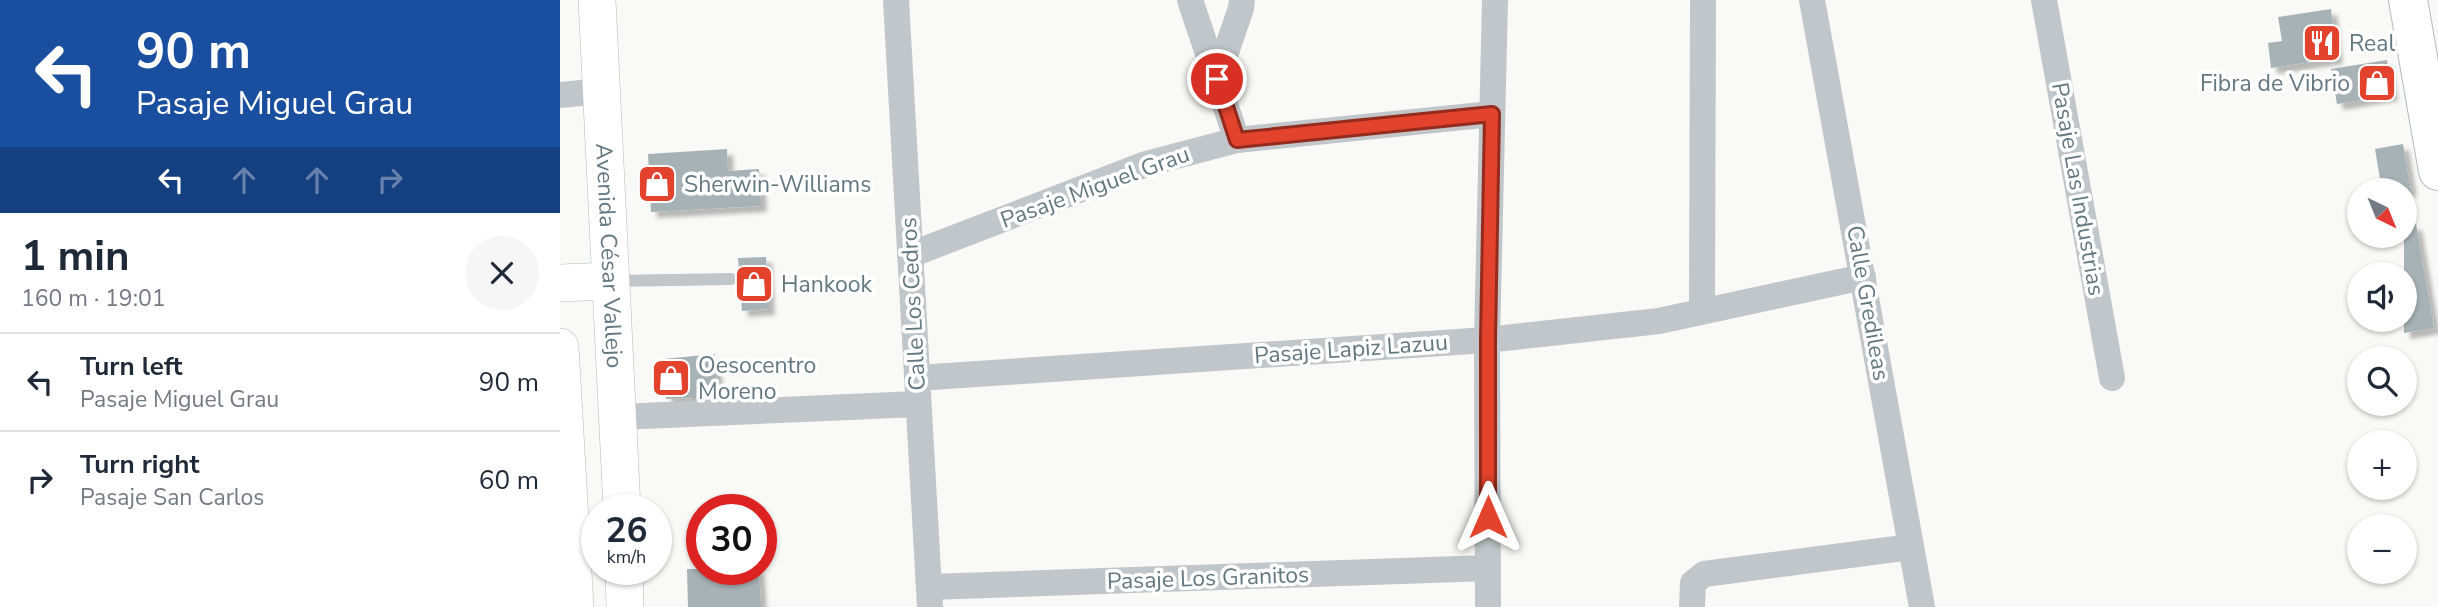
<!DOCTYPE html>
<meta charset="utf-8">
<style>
body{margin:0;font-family:"Nunito Sans",sans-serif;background:#f6f6f7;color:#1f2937;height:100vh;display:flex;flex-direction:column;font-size:26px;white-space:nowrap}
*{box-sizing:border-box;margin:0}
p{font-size:23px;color:#747a83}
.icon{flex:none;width:38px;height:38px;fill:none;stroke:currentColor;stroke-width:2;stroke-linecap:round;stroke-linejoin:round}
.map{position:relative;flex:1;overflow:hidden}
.panel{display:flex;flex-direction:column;background:#fff;width:560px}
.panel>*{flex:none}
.top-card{background:#1a4fa0;color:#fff;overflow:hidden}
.needle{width:46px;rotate:137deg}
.tools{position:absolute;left:1787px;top:178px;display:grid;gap:14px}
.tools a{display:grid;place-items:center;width:70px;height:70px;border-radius:50%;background:#fff;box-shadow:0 2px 5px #0004;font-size:35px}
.speed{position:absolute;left:21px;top:494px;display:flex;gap:14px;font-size:35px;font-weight:700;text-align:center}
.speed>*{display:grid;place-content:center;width:91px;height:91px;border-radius:50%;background:#fff;box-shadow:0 2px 5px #0004;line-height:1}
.speed small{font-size:18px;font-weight:400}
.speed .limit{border:10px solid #d22;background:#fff;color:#111}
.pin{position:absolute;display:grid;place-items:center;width:60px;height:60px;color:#fff;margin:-30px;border:4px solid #fff;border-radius:50%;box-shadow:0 2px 7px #0007}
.me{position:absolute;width:77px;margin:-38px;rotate:0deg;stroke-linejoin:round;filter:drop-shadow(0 0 5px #0008)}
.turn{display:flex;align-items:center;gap:24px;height:147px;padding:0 21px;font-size:32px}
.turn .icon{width:91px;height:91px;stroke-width:2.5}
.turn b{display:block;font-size:49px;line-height:60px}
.lanes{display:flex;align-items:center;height:66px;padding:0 21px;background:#0003;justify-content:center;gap:35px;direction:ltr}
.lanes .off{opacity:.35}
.round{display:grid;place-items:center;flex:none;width:74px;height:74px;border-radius:37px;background:#f6f6f7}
.summary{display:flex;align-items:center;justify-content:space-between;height:119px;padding:0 21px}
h1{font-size:42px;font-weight:700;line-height:52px}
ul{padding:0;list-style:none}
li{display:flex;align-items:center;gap:21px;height:98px;padding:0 21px;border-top:2px solid #e0e1e3}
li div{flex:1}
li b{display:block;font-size:26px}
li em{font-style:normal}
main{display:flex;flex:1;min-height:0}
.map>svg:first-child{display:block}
.building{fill:#a7b2b6;filter:url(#shadow)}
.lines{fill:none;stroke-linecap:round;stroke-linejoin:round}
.secondary-casing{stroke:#b2babd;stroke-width:38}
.primary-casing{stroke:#b4babd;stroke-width:40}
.service{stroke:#c0c6c9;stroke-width:12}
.minor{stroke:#c0c6c9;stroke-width:26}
.secondary{stroke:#fff;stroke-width:37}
.primary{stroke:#fff;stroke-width:38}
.route-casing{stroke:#942b1d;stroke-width:18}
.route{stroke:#e3422d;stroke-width:12}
.labels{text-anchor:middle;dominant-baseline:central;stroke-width:7;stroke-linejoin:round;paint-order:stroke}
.poi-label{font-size:23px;fill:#647881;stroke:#fff;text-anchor:start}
.street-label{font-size:23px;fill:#647881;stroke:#fff}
</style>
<main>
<section class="panel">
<div class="top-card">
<div class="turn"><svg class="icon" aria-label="left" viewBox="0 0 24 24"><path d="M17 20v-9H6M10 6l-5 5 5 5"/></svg><div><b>90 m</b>Pasaje Miguel Grau</div></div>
<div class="lanes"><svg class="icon" aria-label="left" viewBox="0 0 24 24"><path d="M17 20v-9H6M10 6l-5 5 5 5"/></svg><svg class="icon off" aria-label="ahead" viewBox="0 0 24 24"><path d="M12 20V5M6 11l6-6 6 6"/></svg><svg class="icon off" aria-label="ahead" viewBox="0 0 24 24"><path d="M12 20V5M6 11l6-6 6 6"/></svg><svg class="icon off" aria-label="right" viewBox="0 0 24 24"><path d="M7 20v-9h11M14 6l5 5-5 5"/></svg></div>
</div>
<div class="summary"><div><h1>1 min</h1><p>160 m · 19:01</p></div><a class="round"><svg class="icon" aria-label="close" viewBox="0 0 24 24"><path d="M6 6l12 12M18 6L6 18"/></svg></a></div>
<ul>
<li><svg class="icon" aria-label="left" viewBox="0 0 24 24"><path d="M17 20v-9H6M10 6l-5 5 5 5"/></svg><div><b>Turn left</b><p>Pasaje Miguel Grau</p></div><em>90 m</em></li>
<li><svg class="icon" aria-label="right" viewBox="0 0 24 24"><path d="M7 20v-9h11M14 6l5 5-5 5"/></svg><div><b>Turn right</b><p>Pasaje San Carlos</p></div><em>60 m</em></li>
</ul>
</section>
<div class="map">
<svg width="1878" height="607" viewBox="0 0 1878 607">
<defs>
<filter id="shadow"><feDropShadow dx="6" dy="6" stdDeviation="2" flood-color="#0004"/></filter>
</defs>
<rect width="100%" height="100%" fill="#f9f9f7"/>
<g class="building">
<path d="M1771 9 1777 58 1711 68 1708 43 1722 41 1718 17Z"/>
<path d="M1827 60 1832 95 1777 104 1771 69Z"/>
<path d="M1843 144 1851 191H1822L1815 149Z"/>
<path d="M167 149 168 171 199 169 201 206 91 212 88 154Z"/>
<path d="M1856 224 1874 328 1844 333V225Z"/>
<path d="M206 257 209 309 182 311 178 258Z"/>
<path d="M155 354 158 397 106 399 103 359Z"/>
<path d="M127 569H199L201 607H128Z"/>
</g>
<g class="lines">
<g class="secondary-casing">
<g id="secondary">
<path id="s1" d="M37 0 62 509"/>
<path d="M0 283 50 281"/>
<path d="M0 347 15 607"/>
<path d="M64 569 65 607"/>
</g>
</g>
<g class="primary-casing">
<path id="primary" d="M1848 0 1878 171"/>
</g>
<path class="service" d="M53 281 171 279"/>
<g class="minor">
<path d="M336 0 370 607"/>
<path d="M630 0 677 140"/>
<path d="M1252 0 1362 607"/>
<path d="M1484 0 1552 378"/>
<path d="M657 79 681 8 682 0"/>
<path d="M0 95 42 91"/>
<path d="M350 255 586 164 677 140 932 114"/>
<path d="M1142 311 1143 0"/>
<path d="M357 378 927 340 1099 321 1303 277"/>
<path d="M58 417 358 404"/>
<path d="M369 587 928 568"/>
<path d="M928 607 927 340 935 0"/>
<path d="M1132 607 1133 583 1144 574 1351 547"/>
</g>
<use href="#secondary" class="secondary"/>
<use href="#primary" class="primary"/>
</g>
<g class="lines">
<g class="route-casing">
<path id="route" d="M657 79 677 140 932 114 928 340V517"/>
</g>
<use href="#route" class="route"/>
</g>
<defs>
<g id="restaurant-square" transform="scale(2.0125)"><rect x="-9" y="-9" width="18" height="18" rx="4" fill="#e3422d" stroke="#fff"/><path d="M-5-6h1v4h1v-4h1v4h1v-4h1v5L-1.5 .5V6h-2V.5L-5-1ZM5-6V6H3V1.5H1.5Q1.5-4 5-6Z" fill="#fff"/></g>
<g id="shop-square" transform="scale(2.0125)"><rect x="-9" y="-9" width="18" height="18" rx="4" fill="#e3422d" stroke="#fff"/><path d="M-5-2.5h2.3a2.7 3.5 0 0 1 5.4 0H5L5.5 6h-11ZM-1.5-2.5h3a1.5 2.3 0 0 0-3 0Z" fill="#fff"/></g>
</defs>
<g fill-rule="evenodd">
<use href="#restaurant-square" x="1762" y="43"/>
<use href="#shop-square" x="1817" y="83"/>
<use href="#shop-square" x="97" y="184"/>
<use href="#shop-square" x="194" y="284"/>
<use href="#shop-square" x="111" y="378"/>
</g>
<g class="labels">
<g class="poi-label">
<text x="1789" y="43">Real</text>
<text x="1790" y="83" text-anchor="end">Fibra de Vibrio</text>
<text x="124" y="184">Sherwin-Williams</text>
<text x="221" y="284">Hankook</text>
<text x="138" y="365">Oesocentro<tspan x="138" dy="26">Moreno</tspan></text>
</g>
<g class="street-label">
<text transform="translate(535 187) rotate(-20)">Pasaje Miguel Grau</text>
<text transform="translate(1518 189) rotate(80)">Pasaje Las Industrias</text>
<text stroke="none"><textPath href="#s1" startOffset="256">Avenida César Vallejo</textPath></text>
<text transform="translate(1308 303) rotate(80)">Calle Gredileas</text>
<text transform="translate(353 304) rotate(-93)">Calle Los Cedros</text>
<text transform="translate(791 349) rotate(-4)">Pasaje Lapiz Lazuu</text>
<text transform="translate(648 578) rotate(-2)">Pasaje Los Granitos</text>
</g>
</g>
</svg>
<div class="tools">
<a><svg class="needle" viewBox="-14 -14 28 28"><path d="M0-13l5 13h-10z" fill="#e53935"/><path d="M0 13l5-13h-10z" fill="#747a83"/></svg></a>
<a><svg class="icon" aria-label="sound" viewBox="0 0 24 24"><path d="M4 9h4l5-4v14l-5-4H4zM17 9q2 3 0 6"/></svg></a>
<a><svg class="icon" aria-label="search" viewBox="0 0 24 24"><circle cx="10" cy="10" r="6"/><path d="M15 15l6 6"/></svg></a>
<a>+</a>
<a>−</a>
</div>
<div class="speed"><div>26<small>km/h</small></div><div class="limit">30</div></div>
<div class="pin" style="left:657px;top:79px;background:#d93025"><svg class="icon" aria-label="arrive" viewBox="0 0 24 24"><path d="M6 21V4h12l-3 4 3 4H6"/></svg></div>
<svg class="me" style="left:928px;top:517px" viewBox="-20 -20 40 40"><path d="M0-17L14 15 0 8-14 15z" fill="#e3422d" stroke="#fff" stroke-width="4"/></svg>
</div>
</main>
